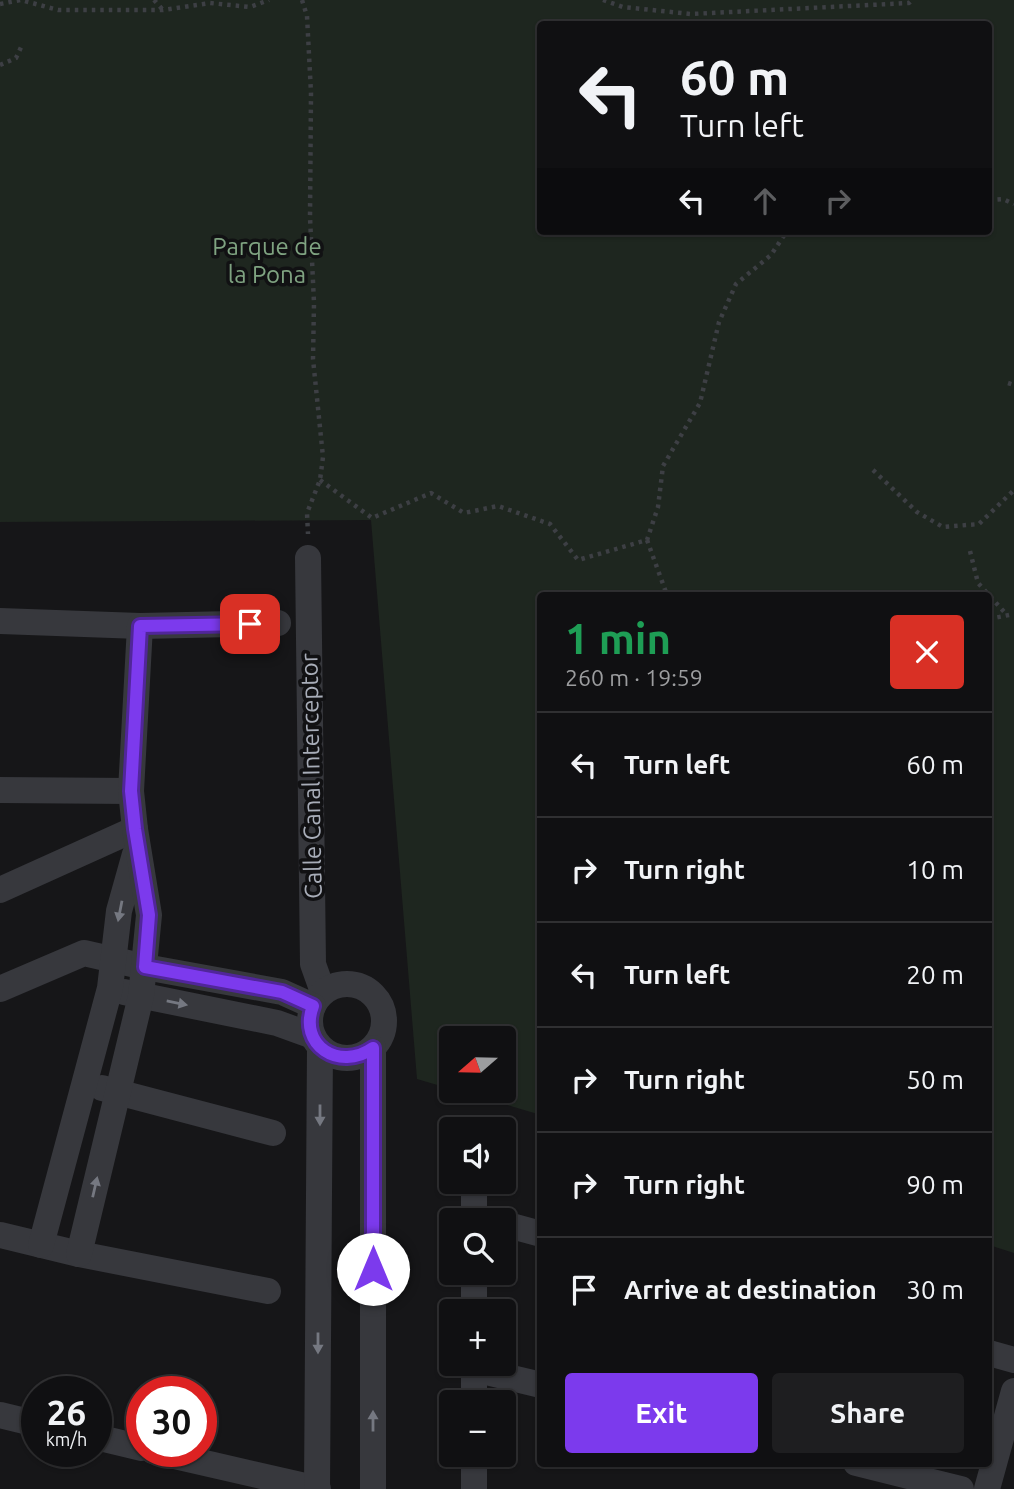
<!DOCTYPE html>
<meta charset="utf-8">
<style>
body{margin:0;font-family:Ubuntu,sans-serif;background:#1e1e20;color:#f1f3f6;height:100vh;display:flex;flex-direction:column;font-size:26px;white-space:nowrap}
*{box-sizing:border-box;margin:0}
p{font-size:23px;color:#9c9d9f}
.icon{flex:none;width:38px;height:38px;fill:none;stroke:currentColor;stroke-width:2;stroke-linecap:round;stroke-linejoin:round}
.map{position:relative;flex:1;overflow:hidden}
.side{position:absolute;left:537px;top:592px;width:455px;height:875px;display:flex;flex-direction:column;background:#101012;border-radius:7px;box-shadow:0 2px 5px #0004,0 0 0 2px #303032}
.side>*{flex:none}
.banner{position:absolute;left:537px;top:21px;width:455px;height:214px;border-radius:7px;box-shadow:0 2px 5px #0004,0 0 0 2px #303032;background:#101012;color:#f1f3f6;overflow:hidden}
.needle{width:46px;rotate:250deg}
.buttons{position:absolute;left:439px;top:1026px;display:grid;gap:14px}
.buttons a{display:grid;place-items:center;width:77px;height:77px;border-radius:7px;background:#101012;box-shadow:0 2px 5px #0004,0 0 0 2px #303032;font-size:35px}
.speed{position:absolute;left:21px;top:1376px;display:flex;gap:14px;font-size:35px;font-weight:700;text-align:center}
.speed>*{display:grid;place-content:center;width:91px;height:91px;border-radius:50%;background:#101012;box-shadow:0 2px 5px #0004,0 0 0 2px #303032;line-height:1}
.speed small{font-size:18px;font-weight:400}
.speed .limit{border:10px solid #d22;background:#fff;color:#111}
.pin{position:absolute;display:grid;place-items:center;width:60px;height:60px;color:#fff;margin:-30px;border-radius:14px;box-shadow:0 4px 10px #0006}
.me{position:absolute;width:77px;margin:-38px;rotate:0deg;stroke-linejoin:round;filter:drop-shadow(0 0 5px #0008)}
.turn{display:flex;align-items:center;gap:24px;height:147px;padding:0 28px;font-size:32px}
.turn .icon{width:91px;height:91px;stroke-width:2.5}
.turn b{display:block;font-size:49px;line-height:60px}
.lanes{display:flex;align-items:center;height:66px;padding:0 28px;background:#0003;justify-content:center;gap:35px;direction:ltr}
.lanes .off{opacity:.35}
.round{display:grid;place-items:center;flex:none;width:74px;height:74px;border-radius:7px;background:#1e1e20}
.overview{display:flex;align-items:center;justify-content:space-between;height:119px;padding:0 28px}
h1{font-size:42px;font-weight:600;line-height:52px;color:#1e9e55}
.primary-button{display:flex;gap:14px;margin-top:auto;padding:14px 28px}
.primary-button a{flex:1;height:80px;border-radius:7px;background:#7c3aed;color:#fff;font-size:28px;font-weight:600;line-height:80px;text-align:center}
.primary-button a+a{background:#1e1e20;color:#f1f3f6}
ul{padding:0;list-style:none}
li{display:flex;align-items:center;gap:21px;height:105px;padding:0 28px;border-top:2px solid #303032}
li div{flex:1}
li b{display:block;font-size:26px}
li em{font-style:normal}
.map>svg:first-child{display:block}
.green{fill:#1e261f;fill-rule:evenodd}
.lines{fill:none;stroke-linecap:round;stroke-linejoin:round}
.path{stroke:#3d3f44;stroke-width:4.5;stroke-dasharray:3.5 5;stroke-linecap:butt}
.street{stroke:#37383d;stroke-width:26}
.oneway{fill:#757881}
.route-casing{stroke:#51269a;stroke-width:18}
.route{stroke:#7c3aed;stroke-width:12}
.labels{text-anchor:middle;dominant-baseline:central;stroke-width:7;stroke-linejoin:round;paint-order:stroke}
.park-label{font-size:24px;fill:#7fa381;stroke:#111113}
.street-label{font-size:24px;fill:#a8adb8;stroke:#111113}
</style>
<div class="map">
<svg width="1014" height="1489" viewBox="0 0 1014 1489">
<rect width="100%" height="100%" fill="#161618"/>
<path class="green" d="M0 0H1014V1253L989 1245V595H541V1115L457 1090H504V1038H452L451 1089 417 1079 371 520 0 522ZM541 24H989V231H541Z"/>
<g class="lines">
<g class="path">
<path d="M154 0 163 10"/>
<path d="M302 0 307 16 311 93 310 217 314 303 313 359 323 457 320 480 307 513 308 534"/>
<path d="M603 0 623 7 691 14 909 3 912 0"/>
<path d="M0 4 21 0 58 10H163L210 3 250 7 269 0"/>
<path d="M0 65 16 58 23 43"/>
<path d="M989 200 1003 199 1014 204"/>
<path d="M1008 383 1014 385"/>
<path d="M873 470 917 512 943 527 979 524 1014 490"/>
<path d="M320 480 372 518 431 493 464 513 498 506 550 524 578 560 647 540 658 507 663 466 700 403 719 322 736 284 771 255 787 231"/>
<path d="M647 540 667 595"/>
<path d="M970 551 978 583 1006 614"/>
<path d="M989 619 1014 614"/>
</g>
<g class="street">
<path d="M308 558 313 964 323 992"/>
<path d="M0 621 140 626 278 623"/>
<path d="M0 790 131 791"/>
<path d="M0 890 135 829"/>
<circle cx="347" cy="1021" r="37"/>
<path d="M0 989 84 953 145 967 282 992 313 1006"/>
<path d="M124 992 277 1023 313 1036"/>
<path d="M373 1048V1489"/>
<path d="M102 1088 273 1133"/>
<path d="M474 1181V1220"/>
<path d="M504 1224 541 1234"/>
<path d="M0 1235 79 1254 268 1291"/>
<path d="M41 1245 110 988 119 911 135 854"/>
<path d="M79 1254 141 996 149 915 135 829 131 791 140 626"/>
<path d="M474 1272V1311"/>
<path d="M989 1353 1014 1360"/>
<path d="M474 1369 541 1385"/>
<path d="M474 1402V1363"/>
<path d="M0 1415 37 1424"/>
<path d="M96 1437 142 1448"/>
<path d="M153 1451 318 1489"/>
<path d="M856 1463 961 1489"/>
<path d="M317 1489 320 1047"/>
<path d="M474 1489V1454"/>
<path d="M987 1489 1014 1391"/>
</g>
</g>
<defs><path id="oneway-solid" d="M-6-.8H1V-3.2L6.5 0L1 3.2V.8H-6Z" transform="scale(1.75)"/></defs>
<g class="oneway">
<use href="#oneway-solid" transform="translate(120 911) rotate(101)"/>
<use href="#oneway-solid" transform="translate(177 1003) rotate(11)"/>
<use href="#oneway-solid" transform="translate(320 1115) rotate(90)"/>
<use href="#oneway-solid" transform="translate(95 1187) rotate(-77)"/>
<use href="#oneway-solid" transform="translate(318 1343) rotate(90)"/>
<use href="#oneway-solid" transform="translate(373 1421) rotate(-90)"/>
</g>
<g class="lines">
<g class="route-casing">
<path id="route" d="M250 624 140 626 131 791 135 829 149 915 145 967 282 992 313 1006C298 1045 339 1072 373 1048V1269"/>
</g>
<use href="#route" class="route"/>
</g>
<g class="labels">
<g class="park-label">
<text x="267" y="246">Parque de<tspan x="267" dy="28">la Pona</tspan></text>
</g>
<g class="street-label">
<text transform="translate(311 776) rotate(-91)">Calle Canal Interceptor</text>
</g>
</g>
</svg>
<div class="buttons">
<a><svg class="needle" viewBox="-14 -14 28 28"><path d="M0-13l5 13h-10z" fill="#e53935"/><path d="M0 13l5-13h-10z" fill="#9c9d9f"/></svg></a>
<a><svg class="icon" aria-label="sound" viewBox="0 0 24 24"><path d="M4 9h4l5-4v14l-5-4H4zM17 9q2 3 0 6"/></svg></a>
<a><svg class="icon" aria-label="search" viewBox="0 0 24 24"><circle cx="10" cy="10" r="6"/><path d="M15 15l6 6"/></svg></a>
<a>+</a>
<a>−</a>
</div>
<div class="speed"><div>26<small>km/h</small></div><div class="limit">30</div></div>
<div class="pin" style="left:250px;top:624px;background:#d93025"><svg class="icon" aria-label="arrive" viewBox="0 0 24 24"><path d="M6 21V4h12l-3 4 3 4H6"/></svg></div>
<svg class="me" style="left:373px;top:1269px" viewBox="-20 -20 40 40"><circle r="19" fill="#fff"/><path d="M0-13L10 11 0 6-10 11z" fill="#7c3aed"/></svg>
<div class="banner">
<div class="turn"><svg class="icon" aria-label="left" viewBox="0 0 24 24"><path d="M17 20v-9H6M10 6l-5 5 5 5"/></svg><div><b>60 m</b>Turn left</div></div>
<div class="lanes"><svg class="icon" aria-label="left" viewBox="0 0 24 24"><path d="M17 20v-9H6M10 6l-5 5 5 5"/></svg><svg class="icon off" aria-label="ahead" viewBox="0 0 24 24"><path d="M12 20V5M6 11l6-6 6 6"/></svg><svg class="icon off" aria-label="right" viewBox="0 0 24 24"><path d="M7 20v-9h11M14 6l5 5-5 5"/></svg></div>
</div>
<section class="side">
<div class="overview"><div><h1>1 min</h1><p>260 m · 19:59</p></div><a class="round" style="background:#d93025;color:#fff"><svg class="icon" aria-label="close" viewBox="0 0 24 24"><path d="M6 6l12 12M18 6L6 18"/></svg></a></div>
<ul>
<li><svg class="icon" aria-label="left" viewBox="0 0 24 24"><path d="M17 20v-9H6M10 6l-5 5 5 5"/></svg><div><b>Turn left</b></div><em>60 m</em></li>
<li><svg class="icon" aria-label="right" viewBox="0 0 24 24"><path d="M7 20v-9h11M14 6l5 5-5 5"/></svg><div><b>Turn right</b></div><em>10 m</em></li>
<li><svg class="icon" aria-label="left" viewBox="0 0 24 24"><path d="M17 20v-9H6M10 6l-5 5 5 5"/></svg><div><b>Turn left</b></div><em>20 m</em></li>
<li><svg class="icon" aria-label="right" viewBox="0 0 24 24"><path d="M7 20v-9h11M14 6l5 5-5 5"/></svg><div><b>Turn right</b></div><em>50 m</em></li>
<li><svg class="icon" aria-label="right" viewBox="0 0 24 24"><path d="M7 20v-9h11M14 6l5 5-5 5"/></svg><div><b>Turn right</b></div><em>90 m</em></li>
<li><svg class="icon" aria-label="arrive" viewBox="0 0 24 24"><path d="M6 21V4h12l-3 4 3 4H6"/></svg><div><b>Arrive at destination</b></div><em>30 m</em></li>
</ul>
<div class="primary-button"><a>Exit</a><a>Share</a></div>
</section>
</div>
